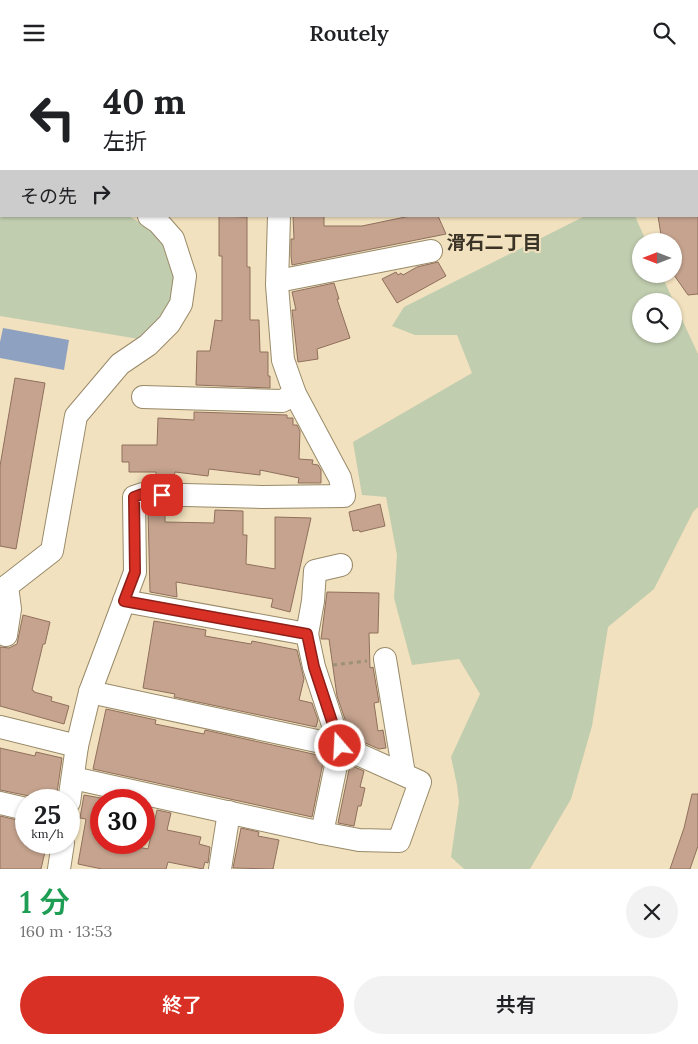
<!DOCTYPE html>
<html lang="ja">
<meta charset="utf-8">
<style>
body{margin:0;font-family:Lora,"Noto Sans JP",serif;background:#f2f2f2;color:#202124;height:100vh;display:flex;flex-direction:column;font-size:19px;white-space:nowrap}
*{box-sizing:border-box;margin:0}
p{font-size:16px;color:#757577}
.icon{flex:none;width:28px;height:28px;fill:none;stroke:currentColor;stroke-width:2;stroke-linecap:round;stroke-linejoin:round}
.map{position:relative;height:804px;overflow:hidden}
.side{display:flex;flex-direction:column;background:#fff;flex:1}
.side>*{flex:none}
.guide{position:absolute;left:0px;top:0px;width:699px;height:152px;box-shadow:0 1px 4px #0004;background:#fff;color:#202124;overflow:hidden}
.needle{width:32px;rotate:270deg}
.controls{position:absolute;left:632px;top:168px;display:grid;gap:10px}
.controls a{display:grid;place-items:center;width:50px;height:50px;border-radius:50%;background:#fff;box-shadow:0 1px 4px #0004;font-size:25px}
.speed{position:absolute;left:15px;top:724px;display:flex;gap:10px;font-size:25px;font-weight:700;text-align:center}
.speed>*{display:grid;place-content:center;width:65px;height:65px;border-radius:50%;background:#fff;box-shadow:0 1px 4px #0004;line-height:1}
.speed small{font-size:12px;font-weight:400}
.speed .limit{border:8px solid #d22;background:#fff;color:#111}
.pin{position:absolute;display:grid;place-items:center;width:42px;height:42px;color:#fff;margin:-21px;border-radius:10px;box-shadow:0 2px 8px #0006}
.me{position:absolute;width:55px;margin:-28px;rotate:341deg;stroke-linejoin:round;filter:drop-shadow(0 0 4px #0008)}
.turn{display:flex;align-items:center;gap:18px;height:105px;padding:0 20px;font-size:22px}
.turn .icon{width:65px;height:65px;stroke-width:2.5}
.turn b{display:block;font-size:35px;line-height:42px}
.then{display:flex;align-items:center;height:48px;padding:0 20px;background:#0003;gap:10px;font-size:19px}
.round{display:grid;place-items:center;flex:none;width:52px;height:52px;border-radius:26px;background:#f2f2f2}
.headline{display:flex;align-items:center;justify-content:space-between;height:85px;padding:0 20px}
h1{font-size:30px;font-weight:600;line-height:38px;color:#1e9e55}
.primary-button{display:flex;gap:10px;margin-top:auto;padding:10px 20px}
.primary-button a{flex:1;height:58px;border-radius:30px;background:#d93025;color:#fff;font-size:20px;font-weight:600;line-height:58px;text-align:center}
.primary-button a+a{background:#f2f2f2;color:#202124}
header{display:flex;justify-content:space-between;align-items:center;height:65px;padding:0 20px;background:#fff;font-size:22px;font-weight:600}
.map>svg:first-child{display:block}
.green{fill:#c1cdaf;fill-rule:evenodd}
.water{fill:#8ea1c0}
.building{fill:#c5a38e;stroke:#90705d}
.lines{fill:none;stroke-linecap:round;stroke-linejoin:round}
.minor-casing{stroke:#998a69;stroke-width:24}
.path{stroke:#9c9077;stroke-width:3;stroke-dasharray:4 4;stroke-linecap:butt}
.minor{stroke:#fff;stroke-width:22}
.route-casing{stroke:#8d1f18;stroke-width:12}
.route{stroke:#d93025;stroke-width:9}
.labels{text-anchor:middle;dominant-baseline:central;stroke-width:4;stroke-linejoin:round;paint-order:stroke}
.neighbourhood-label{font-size:19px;font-weight:bold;fill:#3a3326;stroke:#f1e1be}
</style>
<header><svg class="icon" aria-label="menu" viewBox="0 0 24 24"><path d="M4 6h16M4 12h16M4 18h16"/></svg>Routely<svg class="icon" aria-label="search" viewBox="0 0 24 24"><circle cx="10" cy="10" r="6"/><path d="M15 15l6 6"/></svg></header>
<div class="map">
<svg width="698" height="804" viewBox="0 0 698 804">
<rect width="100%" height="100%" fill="#f1e1be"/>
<g class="green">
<path d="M0 130H1V151H129L161 171 173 192 174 214 170 239 157 260 139 274 0 251Z"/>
<path d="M585 151H635L646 176H641V209H661L698 289V442L693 447 654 524 608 562 592 661 571 734 530 804H464L451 792 459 737 457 720 451 692 480 629 459 594 412 600 394 533 397 490 386 432 362 430 353 377 472 308 457 270H415L392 261 404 242ZM641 236H674V269H641Z"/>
</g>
<path class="water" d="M3 263 69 275 64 305 0 293V277Z"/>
<g class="building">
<path d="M219 151 247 152V202H250V255H259L260 287H268V311H270V323L196 320 197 286H210L215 255 222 256V191H219Z"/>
<path d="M293 151H324V161H362L410 151H438L446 169 292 200 291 191V174H294Z"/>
<path d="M658 151H698V229L688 230 674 210V176H662Z"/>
<path d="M438 197 446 211 397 238 382 214 396 207 398 210 401 208 403 210 417 202Z"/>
<path d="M334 218 339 234H337L350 273 317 284 318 294 298 297 292 245H296L292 227Z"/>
<path d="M15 313 45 318 16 484 0 481V401Z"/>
<path d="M194 347 287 350V353H293V360H297L300 366 299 394 313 395 312 399 318 400 321 405V418H298L299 413 260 405V410L209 404 208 411 175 407 174 412 156 410V407H129V397H122V380H157L158 353 194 355Z"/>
<path d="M380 439 385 461 360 467 359 465 353 466 349 447Z"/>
<path d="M215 445 243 446V470H247L246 499 275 504V452L311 453 290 547 271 542 273 534 176 517 177 532 150 527 148 446H165V457L214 458Z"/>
<path d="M327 527 379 528 378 568H369L370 603 373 602 379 637 374 638 378 666 383 665 386 683 379 684 354 673 353 665 349 666 337 631 329 574H321Z"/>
<path d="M23 550 50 557 45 579H43L32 625 34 626V627L52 632 51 636 69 641 64 659 0 641V582L9 583 17 579Z"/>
<path d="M154 556 206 565 205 571 251 579 252 576 297 585 304 614 299 635 312 638 318 655 316 662 174 632 175 629 143 623Z"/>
<path d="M106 644 156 655 155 659 204 669 205 665 322 691V693H324L312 752 93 704Z"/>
<path d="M0 683 35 691 36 687 62 693 56 735H35L29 731 0 725Z"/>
<path d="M350 700 364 706 360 722 365 723 361 741H358L354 761 338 758Z"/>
<path d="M692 729H698V781L690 804H670L684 763Z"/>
<path d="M84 730 112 735H101V778H118L148 784 157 745 171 748 167 765 201 772 199 779 210 782 208 798 205 797 203 804 168 797 166 804H102L78 799 86 754 80 753Z"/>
<path d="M0 751 26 757V778H47L41 804H0Z"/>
<path d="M241 763 259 767 258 771 279 775 273 804 233 803Z"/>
</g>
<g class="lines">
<g class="minor-casing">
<g id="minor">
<path d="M105 1 106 0"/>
<path d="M186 1V0"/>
<path d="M310 1V0"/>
<path d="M0 114H1"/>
<path d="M278 216 431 186"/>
<path d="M143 332 282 336 295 329"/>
<path d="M7 521 52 486 76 351 120 299 148 280 169 259 181 239 185 211 173 174 158 157 149 151"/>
<path d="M0 568 6 570 10 544 7 521"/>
<path d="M307 569 313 536 315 506 341 500"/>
<path d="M385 594 404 709"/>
<path d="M90 627 340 681 420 717 399 776 359 775 322 768"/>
<path d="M0 662 77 681"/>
<path d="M73 713 322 768 340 681 314 602 307 569 124 536"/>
<path d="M69 737 77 681 90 627 135 507 134 432 143 429 262 432 344 431 340 413 295 329 283 295 277 220 279 151"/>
<path d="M0 738 26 744"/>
<path d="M59 804 63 778"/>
<path d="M220 804 229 747"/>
</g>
</g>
<path class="path" d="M333 600 367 596"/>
<use href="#minor" class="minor"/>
</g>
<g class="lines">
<g class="route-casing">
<path id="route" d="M162 430 142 429 134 432 135 507 124 536 307 569 314 602 340 681"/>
</g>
<use href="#route" class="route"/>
</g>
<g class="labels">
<g class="neighbourhood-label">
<text x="494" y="177">滑石二丁目</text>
</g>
</g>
</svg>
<div class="controls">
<a><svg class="needle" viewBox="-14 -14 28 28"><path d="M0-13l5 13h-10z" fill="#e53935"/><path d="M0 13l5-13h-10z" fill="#757577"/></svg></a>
<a><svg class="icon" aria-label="search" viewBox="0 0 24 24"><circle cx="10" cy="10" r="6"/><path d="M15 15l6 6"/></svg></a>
</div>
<div class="speed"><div>25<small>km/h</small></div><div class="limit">30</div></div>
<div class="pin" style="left:162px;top:430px;background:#d93025"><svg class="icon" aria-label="arrive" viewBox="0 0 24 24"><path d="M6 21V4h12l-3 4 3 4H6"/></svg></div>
<svg class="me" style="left:340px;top:681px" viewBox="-20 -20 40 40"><circle r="17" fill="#d93025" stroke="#fff" stroke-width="3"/><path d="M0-11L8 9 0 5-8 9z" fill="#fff"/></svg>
<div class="guide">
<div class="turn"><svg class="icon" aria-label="left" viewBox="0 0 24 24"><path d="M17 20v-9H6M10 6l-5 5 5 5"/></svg><div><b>40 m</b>左折</div></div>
<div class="then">その先<svg class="icon" aria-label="right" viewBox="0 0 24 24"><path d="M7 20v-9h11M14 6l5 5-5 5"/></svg></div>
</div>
</div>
<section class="side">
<div class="headline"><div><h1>1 分</h1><p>160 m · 13:53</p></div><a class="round"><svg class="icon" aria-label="close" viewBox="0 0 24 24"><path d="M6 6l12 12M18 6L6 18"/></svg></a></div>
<div class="primary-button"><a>終了</a><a>共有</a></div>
</section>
